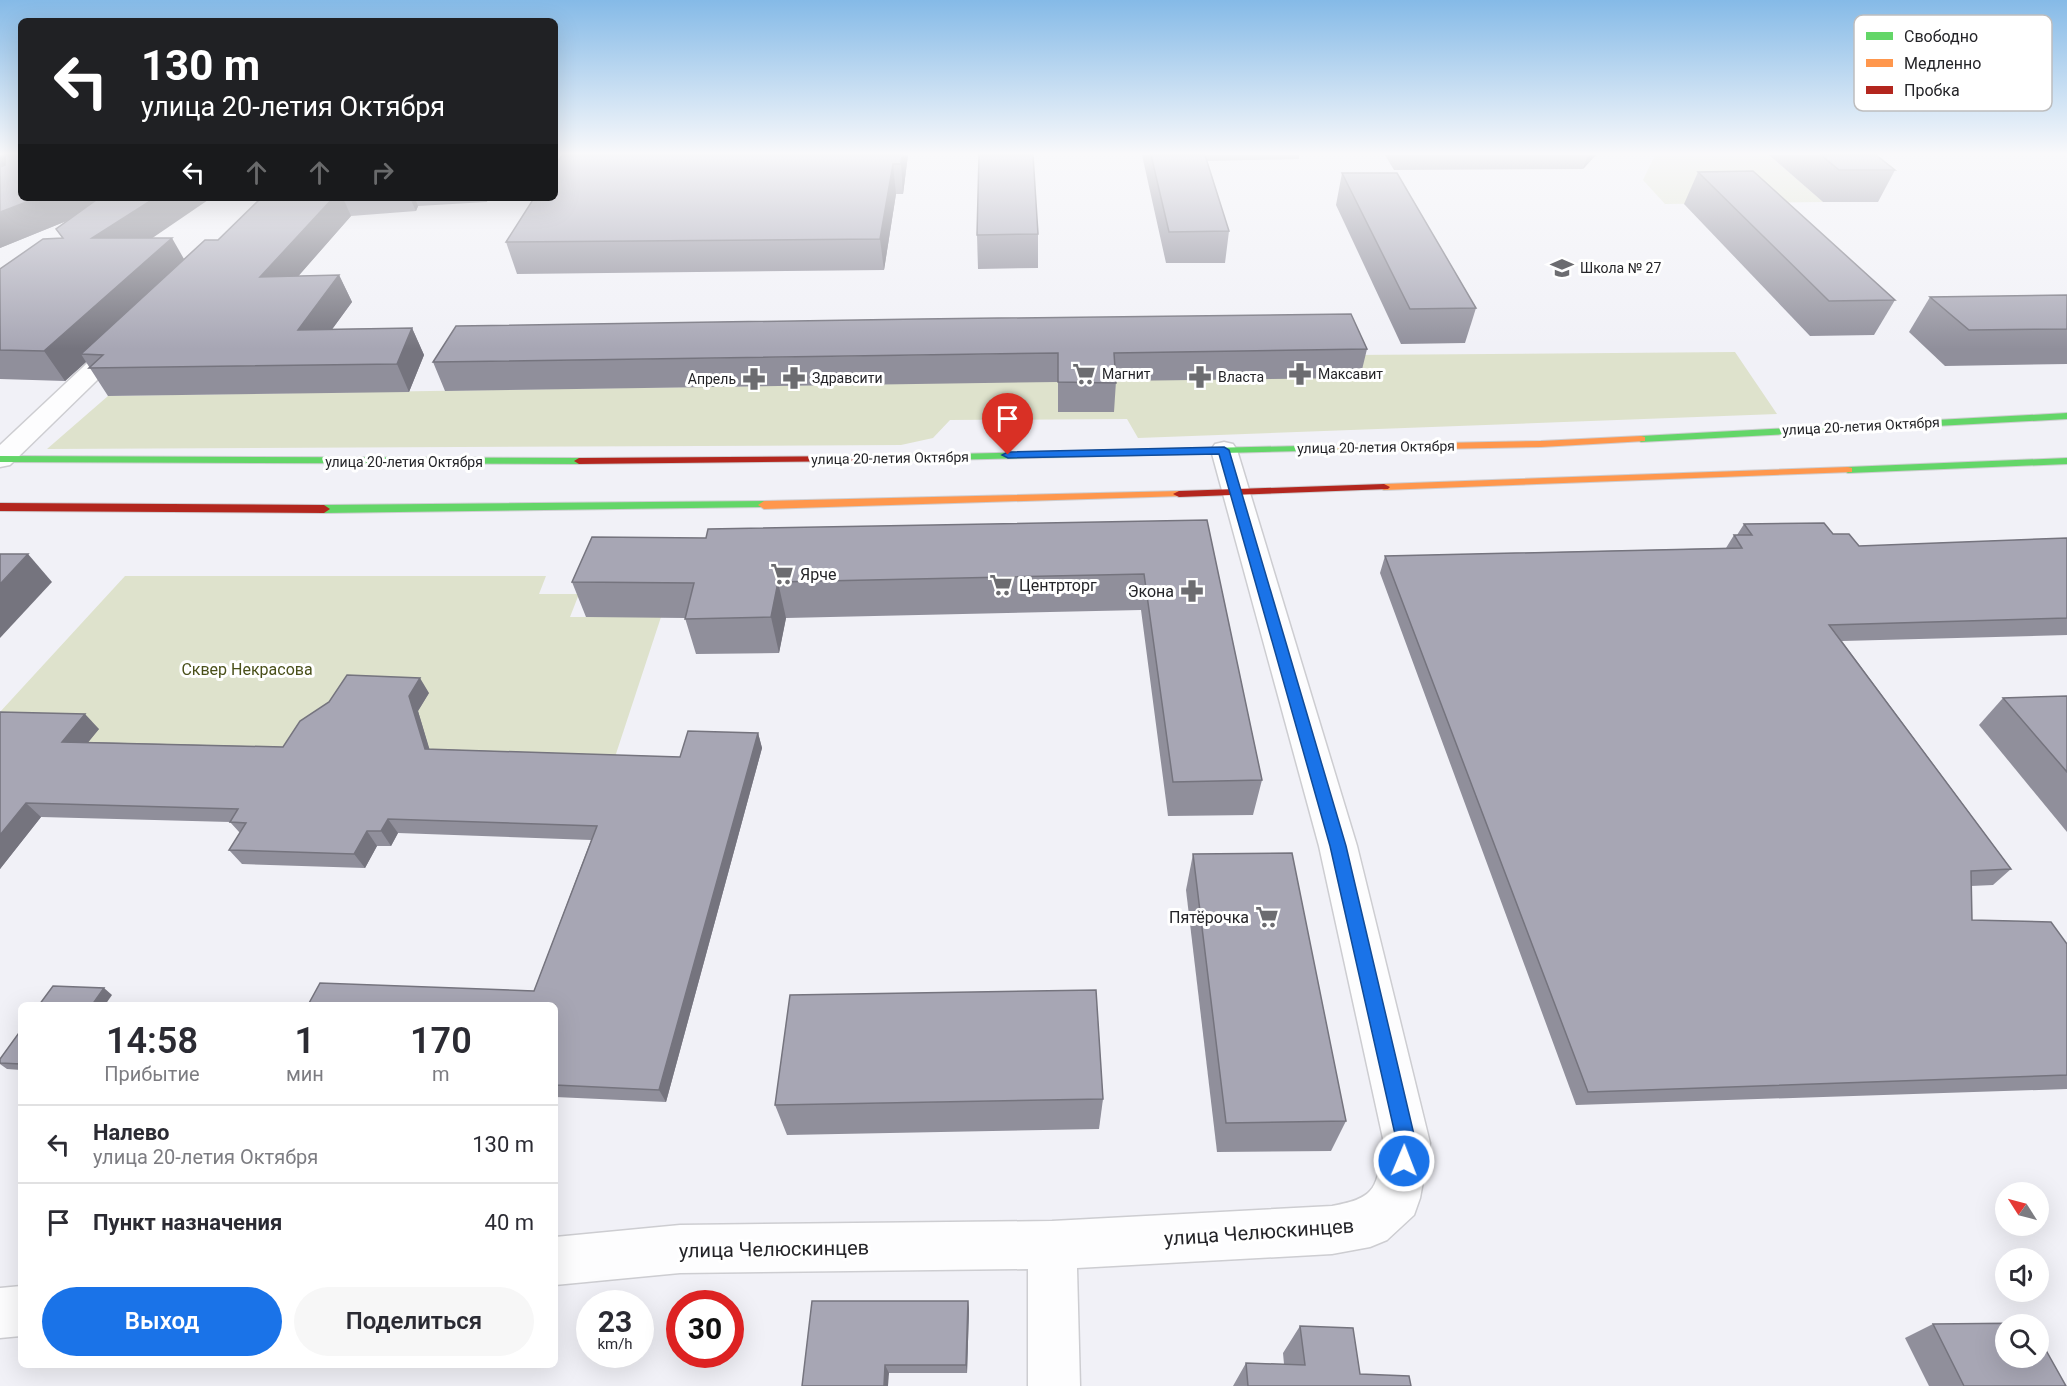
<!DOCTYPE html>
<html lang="ru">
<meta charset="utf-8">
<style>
body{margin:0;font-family:Roboto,sans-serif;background:#f7f7f7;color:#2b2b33;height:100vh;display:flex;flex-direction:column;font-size:22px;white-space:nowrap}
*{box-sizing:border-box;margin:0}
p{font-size:20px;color:#7c7c81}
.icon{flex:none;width:33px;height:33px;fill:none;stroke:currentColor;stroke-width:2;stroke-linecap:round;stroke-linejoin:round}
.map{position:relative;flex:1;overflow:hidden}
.sheet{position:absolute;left:18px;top:1002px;width:540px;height:366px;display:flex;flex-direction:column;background:#fff;border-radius:9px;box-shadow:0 6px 24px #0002}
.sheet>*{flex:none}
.hud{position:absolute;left:18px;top:18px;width:540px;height:183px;border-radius:9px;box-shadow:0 6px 24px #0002;background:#202124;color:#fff;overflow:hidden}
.needle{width:39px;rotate:306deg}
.buttons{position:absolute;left:1995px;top:1182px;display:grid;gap:12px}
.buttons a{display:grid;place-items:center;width:54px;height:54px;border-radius:50%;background:#fff;box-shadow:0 6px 24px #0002;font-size:30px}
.speed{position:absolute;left:576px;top:1290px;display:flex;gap:12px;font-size:30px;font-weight:700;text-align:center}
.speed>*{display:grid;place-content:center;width:78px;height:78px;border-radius:50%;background:#fff;box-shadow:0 6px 24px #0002;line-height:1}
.speed small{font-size:15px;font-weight:400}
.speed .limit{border:9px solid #d22;background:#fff;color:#111}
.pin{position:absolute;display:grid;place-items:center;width:51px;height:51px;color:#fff;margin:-62px -26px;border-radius:50% 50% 50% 0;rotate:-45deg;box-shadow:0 0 6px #0007}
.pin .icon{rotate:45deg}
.me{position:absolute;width:66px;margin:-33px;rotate:1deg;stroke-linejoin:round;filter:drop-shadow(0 0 4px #0008)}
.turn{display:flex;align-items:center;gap:21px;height:126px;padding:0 24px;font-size:27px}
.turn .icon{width:78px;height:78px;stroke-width:2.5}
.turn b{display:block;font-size:42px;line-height:51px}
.lanes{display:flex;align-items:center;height:57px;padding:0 24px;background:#0003;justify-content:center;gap:30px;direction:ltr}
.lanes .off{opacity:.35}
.eta{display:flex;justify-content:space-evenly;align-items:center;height:102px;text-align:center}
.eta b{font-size:36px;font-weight:600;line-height:42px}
.action{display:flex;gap:12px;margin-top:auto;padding:12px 24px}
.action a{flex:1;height:69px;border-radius:36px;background:#1a73e8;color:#fff;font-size:24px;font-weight:600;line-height:69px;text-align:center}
.action a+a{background:#f7f7f7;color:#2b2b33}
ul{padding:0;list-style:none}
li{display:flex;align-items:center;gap:18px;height:78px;padding:0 24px;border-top:2px solid #e1e1e2}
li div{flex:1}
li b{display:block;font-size:22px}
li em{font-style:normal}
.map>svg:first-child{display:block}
.green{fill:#dee2cc}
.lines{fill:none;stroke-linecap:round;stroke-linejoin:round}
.street-casing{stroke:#cdcdd1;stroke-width:3}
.fast-casing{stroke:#ceced1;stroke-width:2}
.slow-casing{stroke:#ceced1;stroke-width:2}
.jam-casing{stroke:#ceced1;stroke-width:2}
.street{fill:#fdfdfe;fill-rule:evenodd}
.fast{fill:#63d668;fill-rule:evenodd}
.slow{fill:#ff974d;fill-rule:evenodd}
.jam{fill:#b3261e;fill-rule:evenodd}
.wall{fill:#908f9b}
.shaded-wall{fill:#75747e}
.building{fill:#a7a6b4;stroke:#75747e;stroke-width:1.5}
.route{fill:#1a73e8;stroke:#114b97;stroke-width:1.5}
.labels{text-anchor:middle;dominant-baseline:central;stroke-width:6;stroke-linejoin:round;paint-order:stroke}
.far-poi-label{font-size:14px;fill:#242428;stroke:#fff;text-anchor:start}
.far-street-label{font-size:14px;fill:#242428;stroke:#fff}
.poi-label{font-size:16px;fill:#242428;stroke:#fff;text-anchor:start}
.park-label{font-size:16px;fill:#4a501a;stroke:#fff}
.near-street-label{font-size:20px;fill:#242428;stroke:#fff}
.key{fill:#fff;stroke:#bdbdbe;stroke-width:1.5}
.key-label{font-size:16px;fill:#242428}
</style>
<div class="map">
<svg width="2067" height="1386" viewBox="0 0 2067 1386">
<rect width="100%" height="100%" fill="#f1f1f7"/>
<g class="green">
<path d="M1655 155H1769L1823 202 1665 204 1643 180Z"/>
<path d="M1735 352 1777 414 1138 438 1127 419 950 420 933 438 901 445 47 449 108 396 822 385 1350 355Z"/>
<path d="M125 576H546L539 594H579L570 617H661L611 769 411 763 414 718 428 693 294 762 77 756 0 712Z"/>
</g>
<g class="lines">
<g class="street-casing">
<g id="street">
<path d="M123 335 131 337 135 342 131 347 10 465 0 467V445L115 337Z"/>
<path d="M1224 442 1233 444 1237 450 1357 846 1430 1143 1420 1198 1414 1215 1387 1240 1370 1247 1332 1254 1077 1268 1080 1386H1028V1269L680 1273 555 1285V1237L680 1225 1052 1221 1332 1206C1379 1198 1376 1186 1384 1143L1319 846 1211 450 1215 444Z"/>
<path d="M21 1286V1336L0 1338V1288Z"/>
</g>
</g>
<g class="fast-casing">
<g id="fast">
<path d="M2067 413V419L1641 442 1636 439 1641 436Z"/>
<path d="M1341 445 1345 446V450L864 462 859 459 864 456Z"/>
<path d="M0 456 579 458 584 461 579 464 0 462Z"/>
<path d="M2067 458V464L1848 473 1842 470 1848 467Z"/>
<path d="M764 501 770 505 768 507 324 513 318 509 324 505Z"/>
</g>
</g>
<g class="slow-casing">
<g id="slow">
<path d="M1641 436 1645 437V441L1541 447 1341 451 1336 448 1341 445 1541 441Z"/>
<path d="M1848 467 1852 468V472L1384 490 1378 487 1384 484Z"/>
<path d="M1179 491 1185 494 1183 496 764 509 758 505 764 501Z"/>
</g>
</g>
<g class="jam-casing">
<g id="jam">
<path d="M864 456 868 457V461L579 464 574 461 579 458Z"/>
<path d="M1384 484 1390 487 1388 489 1179 497 1173 494 1179 491Z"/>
<path d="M0 503 324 505 330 509 324 513 0 511Z"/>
</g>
</g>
<use href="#street" class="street"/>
<use href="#fast" class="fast"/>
<use href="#slow" class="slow"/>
<use href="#jam" class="jam"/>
</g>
<g class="wall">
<path d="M0 155 151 238 184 259 218 240 261 198H488L487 202 418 206 416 211 351 216 298 276 339 275 352 302 332 329 412 328 424 355 409 392 108 396 86 362 65 381 0 379V269L62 238 56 229 69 220 0 248Z"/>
<path d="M908 155 903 194H896L884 270 517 274 506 242Z"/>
<path d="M1142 155H1299V159L1207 161 1229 231 1225 263H1166Z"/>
<path d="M1385 155H1596L1583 169 1394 170Z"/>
<path d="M1769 155H1876L1895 170 1878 202H1823Z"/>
<path d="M1698 172 1895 300 1874 335 1810 336 1684 204Z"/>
<path d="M1342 173 1476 308 1465 343 1401 344 1336 205Z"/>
<path d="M1038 234V268L978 269 977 235Z"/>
<path d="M2067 295V364L1945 366 1909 332 1930 297Z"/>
<path d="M1367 349 1360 378 1116 381 1114 412H1058V382L445 391 433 362Z"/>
<path d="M1207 520 1262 780 1253 815 1168 816 1141 610 786 618 779 653 696 654 685 618 586 617 572 582 706 538Z"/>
<path d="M1744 524 1833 534 1859 546 2067 538V635L1842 641 2011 869 1993 885 1971 886 1972 920 2067 944V1089L1576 1105 1380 573 1385 556 1726 548 1734 535H1737Z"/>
<path d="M429 693 418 711 429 749 680 757 758 733 762 748 666 1102 555 1097V1005L534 991 591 840 398 833 391 846H377L365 868 242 864 229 850 240 833 230 822 41 817 0 869V712L99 729 88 742 283 747Z"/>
<path d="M2067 696V832L1979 725 2003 698Z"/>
<path d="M1193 854 1346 1121 1331 1151 1217 1152 1186 890Z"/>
<path d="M21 1030V1070L7 1069 0 1064V1059Z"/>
<path d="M1103 1099 1099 1129 787 1135 775 1105Z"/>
<path d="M968 1301 969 1310 967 1373H889L802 1386Z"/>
<path d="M1933 1324 2066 1386H1929L1905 1338Z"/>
<path d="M1300 1326 1360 1374 1411 1386H1233L1246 1363 1284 1364 1283 1353Z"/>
</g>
<g class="shaded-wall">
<path d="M0 155H9L0 184Z"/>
<path d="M902 155H908L903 194 901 164Z"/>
<path d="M1588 155H1596L1583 169Z"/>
<path d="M893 164 896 194 884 270 880 239Z"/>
<path d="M37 198H123L0 248V212Z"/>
<path d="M155 198H211L110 267 92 238Z"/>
<path d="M333 198H343L351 216 274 304 260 277Z"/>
<path d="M410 198H415L418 206 416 211Z"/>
<path d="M172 238 188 266 81 354 86 362 65 381 44 351Z"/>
<path d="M339 275 352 302 312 357 298 330Z"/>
<path d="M412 328 424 355 409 392 397 364Z"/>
<path d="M28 554 52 582 0 638V584Z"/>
<path d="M778 582 786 618 779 653 771 617Z"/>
<path d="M420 678 429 693 418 711 434 764 425 749 409 696Z"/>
<path d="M85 714 99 729 77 756 62 742Z"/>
<path d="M758 733 762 748 666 1102 659 1090Z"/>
<path d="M26 803 41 817 0 869V835Z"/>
<path d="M388 819 398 833 391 846 381 831Z"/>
<path d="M367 831 377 846 365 868 354 854Z"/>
<path d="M104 988 112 995 105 1005H92Z"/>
<path d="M968 1301 969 1310 967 1373 966 1365Z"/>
<path d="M885 1365 889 1373 888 1386H884Z"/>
</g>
<g class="building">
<path d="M5 155H21V198H37L0 212V167L5 165Z"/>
<path d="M562 155H902L901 164H893L880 239 506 242 534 198H555V166Z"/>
<path d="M979 155H1033L1038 234 977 235Z"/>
<path d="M1151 155H1205L1229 231 1169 232Z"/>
<path d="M1821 155H1876L1895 170H1839Z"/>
<path d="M1753 171 1895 300 1829 301 1698 172Z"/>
<path d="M1342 173H1397L1476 308 1410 309Z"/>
<path d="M99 198H155L92 238H172L44 351 0 350V269L43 239 63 238 56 229Z"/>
<path d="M261 198H333L260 277 339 275 298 330 412 328 397 364 89 368 103 355 81 354 205 240H218Z"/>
<path d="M2067 295V329L1969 330 1930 297Z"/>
<path d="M1351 314 1367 349 1114 353 1116 383 1058 382V353L433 362 456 326 920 319Z"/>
<path d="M1207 520 1262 780 1173 782 1144 574 778 582 771 617 685 619 694 583 572 582 592 537 706 538 708 529Z"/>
<path d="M1824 523 1833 534H1849L1859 546 2067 538V618L1829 625 2011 869 1971 871 1972 920 2051 922 2067 944V1075L1588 1092 1385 556 1742 548 1734 535H1752L1744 524Z"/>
<path d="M0 554H28L0 584Z"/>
<path d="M347 675 420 678 409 696 425 749 680 757 688 731 758 733 659 1090 555 1085V1005H308L320 983 534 991 597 826 388 819 381 831H367L354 854 229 850 246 823 230 822 238 809 26 803 0 835V712L85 714 62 742 283 747 300 721 329 702Z"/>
<path d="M2067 696V772L2003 698Z"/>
<path d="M1292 853 1346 1121 1226 1123 1193 854Z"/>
<path d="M53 986 104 988 92 1005H39Z"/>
<path d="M1096 990 1103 1099 775 1105 790 995Z"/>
<path d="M21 1030V1064L0 1063V1059Z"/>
<path d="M812 1301H968L966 1365H885L884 1386H802Z"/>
<path d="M2031 1323 2032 1324H2006V1358H2038V1336L2066 1386H1964L1933 1324Z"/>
<path d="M1300 1326 1353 1328 1360 1374 1409 1376 1411 1386H1248L1246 1363 1305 1365Z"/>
</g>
<linearGradient id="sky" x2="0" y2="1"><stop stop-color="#85bae7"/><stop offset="0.44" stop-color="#f9f9fb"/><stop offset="1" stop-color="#f9f9fb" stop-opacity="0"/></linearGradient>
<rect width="2067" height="349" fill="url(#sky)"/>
<path class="route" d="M1224 447 1229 450 1346 846 1416 1143 1410 1168 1404 1171 1397 1168 1394 1161 1397 1143 1330 846 1219 454 1008 458 1002 455 1008 452Z"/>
<defs>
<g id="school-bare" transform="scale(1.8)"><path d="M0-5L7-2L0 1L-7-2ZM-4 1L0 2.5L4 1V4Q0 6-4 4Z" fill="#6c6c70" stroke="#fff" stroke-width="2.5" paint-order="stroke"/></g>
<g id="supermarket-bare" transform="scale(1.8)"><path d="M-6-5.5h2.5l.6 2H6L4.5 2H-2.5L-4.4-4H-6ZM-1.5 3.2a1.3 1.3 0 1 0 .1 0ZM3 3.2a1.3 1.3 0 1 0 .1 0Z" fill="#6c6c70" stroke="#fff" stroke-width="2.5" paint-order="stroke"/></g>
<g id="pharmacy-bare" transform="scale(1.8)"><path d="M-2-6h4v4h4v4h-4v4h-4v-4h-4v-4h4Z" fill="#6c6c70" stroke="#fff" stroke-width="2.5" paint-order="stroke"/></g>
</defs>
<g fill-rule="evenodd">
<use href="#school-bare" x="1562" y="268"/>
<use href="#supermarket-bare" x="1084" y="374"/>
<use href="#pharmacy-bare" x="1300" y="374"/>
<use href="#pharmacy-bare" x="1200" y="377"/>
<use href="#pharmacy-bare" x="794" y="378"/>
<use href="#pharmacy-bare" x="754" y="379"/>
<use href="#supermarket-bare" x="782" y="574"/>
<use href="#supermarket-bare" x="1001" y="585"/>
<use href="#pharmacy-bare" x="1192" y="591"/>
<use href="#supermarket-bare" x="1267" y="917"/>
</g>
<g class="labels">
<g class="far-poi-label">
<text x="1580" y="268">Школа № 27</text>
<text x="1102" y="374">Магнит</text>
<text x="1318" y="374">Максавит</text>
<text x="1218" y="377">Власта</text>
<text x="812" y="378">Здравсити</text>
<text x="736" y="379" text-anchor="end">Апрель</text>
</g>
<g class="far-street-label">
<text transform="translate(1861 426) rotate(-3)">улица 20-летия Октября</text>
<text transform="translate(1376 447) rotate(-1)">улица 20-летия Октября</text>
<text transform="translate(890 458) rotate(-1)">улица 20-летия Октября</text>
<text x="404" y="462">улица 20-летия Октября</text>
</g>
<g class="poi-label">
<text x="800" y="574">Ярче</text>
<text x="1019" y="585">Центрторг</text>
<text x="1174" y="591" text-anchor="end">Экона</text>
<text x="1249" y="917" text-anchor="end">Пятёрочка</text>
</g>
<g class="park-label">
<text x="247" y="669">Сквер Некрасова</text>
</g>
<g class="near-street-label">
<text transform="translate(1259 1232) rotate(-4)">улица Челюскинцев</text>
<text transform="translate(774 1249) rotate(-1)">улица Челюскинцев</text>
</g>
</g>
<rect x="1854" y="15" width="198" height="96" rx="9" class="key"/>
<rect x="1866" y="32" width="27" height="8" fill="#63d668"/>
<rect x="1866" y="59" width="27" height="8" fill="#ff974d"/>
<rect x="1866" y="86" width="27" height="8" fill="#b3261e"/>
<g class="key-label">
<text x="1904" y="42">Свободно</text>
<text x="1904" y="69">Медленно</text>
<text x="1904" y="96">Пробка</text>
</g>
</svg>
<div class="buttons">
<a><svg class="needle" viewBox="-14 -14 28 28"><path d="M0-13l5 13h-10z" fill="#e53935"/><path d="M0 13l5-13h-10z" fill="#7c7c81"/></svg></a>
<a><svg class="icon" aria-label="sound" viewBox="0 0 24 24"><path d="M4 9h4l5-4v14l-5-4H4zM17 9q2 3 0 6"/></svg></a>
<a><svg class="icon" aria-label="search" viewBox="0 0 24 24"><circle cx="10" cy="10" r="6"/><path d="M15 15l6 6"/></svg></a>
</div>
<div class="speed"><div>23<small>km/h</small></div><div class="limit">30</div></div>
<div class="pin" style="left:1008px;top:455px;background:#d93025"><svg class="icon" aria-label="arrive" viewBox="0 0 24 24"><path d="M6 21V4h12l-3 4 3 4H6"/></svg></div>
<svg class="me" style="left:1404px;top:1161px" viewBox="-20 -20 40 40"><circle r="17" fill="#1a73e8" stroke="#fff" stroke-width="3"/><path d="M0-11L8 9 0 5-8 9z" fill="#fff"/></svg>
<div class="hud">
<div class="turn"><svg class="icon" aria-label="left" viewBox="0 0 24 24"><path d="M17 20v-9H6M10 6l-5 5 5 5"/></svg><div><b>130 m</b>улица 20-летия Октября</div></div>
<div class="lanes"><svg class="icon" aria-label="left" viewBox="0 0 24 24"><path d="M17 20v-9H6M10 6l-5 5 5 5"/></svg><svg class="icon off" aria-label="ahead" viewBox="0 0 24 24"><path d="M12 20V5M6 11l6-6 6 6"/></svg><svg class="icon off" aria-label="ahead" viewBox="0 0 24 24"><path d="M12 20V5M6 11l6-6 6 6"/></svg><svg class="icon off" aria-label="right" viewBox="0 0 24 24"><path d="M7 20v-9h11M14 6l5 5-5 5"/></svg></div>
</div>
<section class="sheet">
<div class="eta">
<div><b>14:58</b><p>Прибытие</p></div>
<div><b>1</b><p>мин</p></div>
<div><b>170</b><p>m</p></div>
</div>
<ul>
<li><svg class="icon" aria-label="left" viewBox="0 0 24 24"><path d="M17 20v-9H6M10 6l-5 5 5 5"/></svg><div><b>Налево</b><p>улица 20-летия Октября</p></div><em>130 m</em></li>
<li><svg class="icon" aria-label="arrive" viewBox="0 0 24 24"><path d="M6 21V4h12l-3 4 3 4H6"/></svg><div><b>Пункт назначения</b></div><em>40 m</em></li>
</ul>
<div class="action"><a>Выход</a><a>Поделиться</a></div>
</section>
</div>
